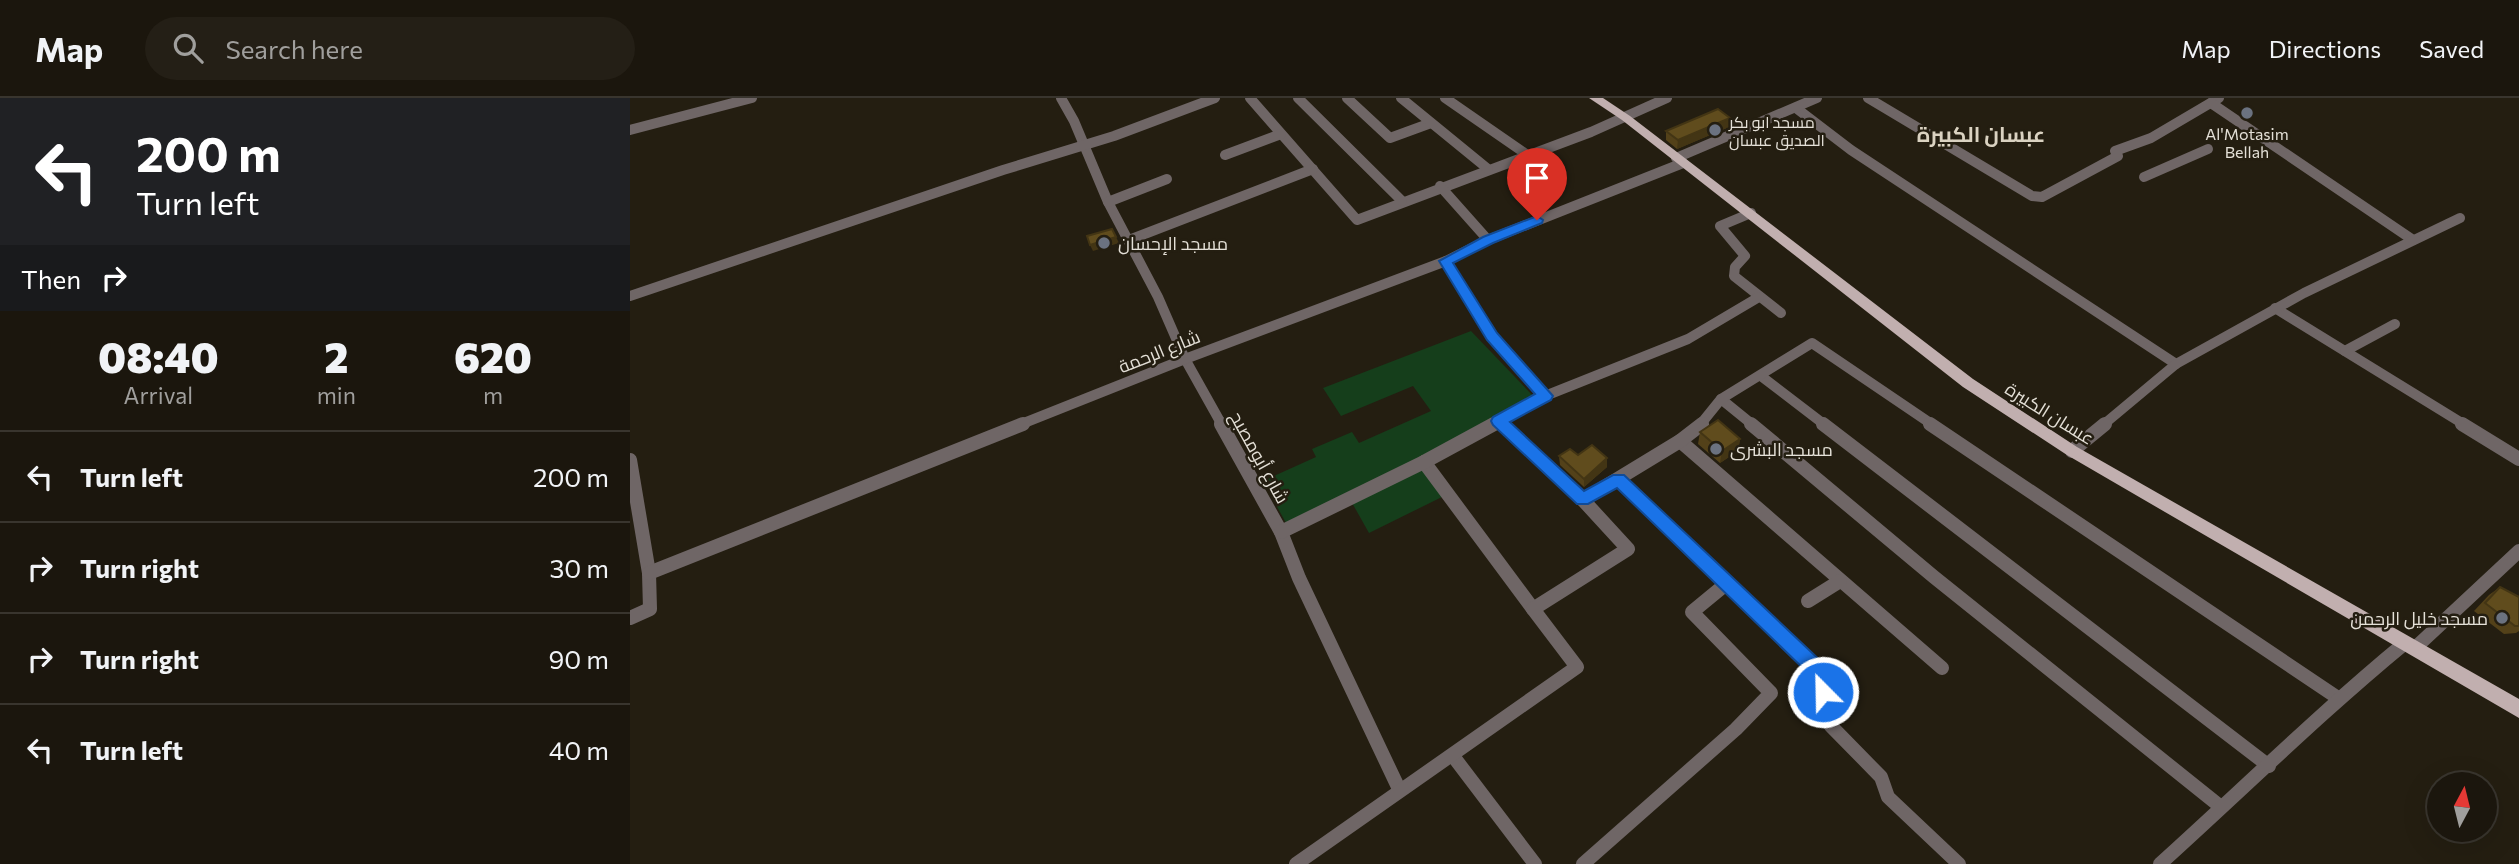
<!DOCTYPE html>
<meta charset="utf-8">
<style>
body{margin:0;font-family:Commissioner,Cairo,sans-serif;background:#241f16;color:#f1f3f6;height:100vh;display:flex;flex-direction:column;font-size:26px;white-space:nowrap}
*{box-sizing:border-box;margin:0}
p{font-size:23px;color:#a09f9d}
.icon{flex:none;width:38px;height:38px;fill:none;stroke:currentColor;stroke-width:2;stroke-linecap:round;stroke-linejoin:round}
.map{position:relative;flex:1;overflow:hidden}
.side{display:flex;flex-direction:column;background:#1b160d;width:630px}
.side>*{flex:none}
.banner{background:#202124;color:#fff;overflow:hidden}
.needle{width:46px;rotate:7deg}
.controls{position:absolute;left:1797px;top:674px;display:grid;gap:14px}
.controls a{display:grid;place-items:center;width:70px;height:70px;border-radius:50%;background:#1b160d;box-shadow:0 7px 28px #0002,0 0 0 2px #39352e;font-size:35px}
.pin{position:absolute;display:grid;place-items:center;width:60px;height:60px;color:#fff;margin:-72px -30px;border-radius:50% 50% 50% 0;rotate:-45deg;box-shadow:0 0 7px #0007}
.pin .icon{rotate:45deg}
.me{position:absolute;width:77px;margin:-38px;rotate:337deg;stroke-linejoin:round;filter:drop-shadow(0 0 5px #0008)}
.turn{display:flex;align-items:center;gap:24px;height:147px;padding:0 21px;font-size:32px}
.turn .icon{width:91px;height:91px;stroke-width:2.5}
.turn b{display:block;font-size:49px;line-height:60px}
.then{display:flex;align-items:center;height:66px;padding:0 21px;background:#0003;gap:14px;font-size:26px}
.eta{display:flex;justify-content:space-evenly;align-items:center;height:119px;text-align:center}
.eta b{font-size:42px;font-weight:800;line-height:49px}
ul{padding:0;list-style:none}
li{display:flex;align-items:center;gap:21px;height:91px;padding:0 21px;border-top:2px solid #39352e}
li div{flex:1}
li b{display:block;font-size:26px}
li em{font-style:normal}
header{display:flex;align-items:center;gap:42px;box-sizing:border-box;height:98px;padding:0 35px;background:#1b160d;border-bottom:2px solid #39352e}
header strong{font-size:33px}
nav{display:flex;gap:38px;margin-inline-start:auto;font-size:24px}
.search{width:490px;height:63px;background:#241f16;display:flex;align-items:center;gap:18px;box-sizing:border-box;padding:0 24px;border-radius:38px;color:#a09f9d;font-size:26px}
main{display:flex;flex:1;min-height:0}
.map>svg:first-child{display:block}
.green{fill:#153e1b}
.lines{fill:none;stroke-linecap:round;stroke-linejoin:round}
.minor-far1{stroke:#6f6666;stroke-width:10}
.minor{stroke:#6f6666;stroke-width:14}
.major{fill:#c1afaf;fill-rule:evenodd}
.wall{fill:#534119}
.shaded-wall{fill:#433514}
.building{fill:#604c1d;stroke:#433514;stroke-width:2}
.route{fill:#1a73e8;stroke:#114b97;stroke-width:2}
.worship-dot{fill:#6b7280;stroke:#241e11;stroke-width:2.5}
.labels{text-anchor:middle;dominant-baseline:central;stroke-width:5;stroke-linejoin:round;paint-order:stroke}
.far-poi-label{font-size:16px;fill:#e4e0d7;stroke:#241e11;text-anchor:start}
.poi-label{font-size:18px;fill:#e4e0d7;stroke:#241e11;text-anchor:start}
.street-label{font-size:18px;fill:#e4e0d7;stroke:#241e11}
.far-district-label{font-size:21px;font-weight:bold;fill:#dad2c1;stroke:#241e11}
</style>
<header>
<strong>Map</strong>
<div class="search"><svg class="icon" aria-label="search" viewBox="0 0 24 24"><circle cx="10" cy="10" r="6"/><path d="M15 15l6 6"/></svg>Search here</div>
<nav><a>Map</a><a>Directions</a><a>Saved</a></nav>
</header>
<main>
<section class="side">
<div class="banner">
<div class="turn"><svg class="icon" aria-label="left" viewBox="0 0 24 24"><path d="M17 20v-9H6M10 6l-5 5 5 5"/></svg><div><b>200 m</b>Turn left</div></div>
<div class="then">Then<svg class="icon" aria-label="right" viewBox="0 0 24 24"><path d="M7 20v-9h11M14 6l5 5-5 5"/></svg></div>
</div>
<div class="eta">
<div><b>08:40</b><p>Arrival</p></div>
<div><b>2</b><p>min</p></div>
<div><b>620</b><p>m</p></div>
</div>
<ul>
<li><svg class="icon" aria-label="left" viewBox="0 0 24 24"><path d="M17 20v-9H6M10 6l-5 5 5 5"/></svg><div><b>Turn left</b></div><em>200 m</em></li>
<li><svg class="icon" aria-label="right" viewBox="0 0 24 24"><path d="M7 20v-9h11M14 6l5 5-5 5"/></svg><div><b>Turn right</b></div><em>30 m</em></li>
<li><svg class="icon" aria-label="right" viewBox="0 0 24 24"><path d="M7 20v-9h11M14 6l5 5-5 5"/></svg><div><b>Turn right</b></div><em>90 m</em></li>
<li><svg class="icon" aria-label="left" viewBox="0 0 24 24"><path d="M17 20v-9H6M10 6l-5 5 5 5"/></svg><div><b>Turn left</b></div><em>40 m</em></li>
</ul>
</section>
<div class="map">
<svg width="1889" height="766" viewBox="0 0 1889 766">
<rect width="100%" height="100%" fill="#241e11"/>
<g class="green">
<path d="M841 233 905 300 785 367 656 425 633 383 686 359 682 351 722 334 729 345 801 313 783 288 711 318 693 290Z"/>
<path d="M788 371 799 373 816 397 739 435 721 403Z"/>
</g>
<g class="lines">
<g class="minor-far1">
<path d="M431 0 444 23 478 104 528 199 555 261 592 327"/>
<path d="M620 0 727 122 961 34 1037 0"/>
<path d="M668 0 772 103"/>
<path d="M717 0 760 40 801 25"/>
<path d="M771 0 858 71"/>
<path d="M815 0 896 56"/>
<path d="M1238 0 1402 98 1412 99 1488 58 1485 53 1521 40 1589 0"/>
<path d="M1581 5 1783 142"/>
<path d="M1166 10 1221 52 1546 266"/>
<path d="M0 32 122 0"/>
<path d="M595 57 651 36"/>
<path d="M1046 60 1187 0"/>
<path d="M1514 79 1578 51"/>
<path d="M810 88 858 142"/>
<path d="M478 104 537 81"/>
<path d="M1121 115 1090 128 1115 158 1105 169 1104 178 1151 215"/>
<path d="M499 142 683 71"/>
<path d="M816 163 862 239 915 298"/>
<path d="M0 198 373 72 484 38 585 0"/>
<path d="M1645 210 1835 327"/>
<path d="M1715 253 1765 226"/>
<path d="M1131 278 1195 327"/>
<path d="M1091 301 1123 327"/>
<path d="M869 323 874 327"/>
<path d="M389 327 555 261 816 163 858 142 1053 65"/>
<path d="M861 327 915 298 1058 241 1129 199"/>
<path d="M1070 327 1091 301 1182 245 1303 327"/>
<path d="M1473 327 1546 266 1674 195 1830 120"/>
</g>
<g class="minor">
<path d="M591 326 651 434 669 480 769 691"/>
<path d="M872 326 953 402"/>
<path d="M1121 326 1304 479 1591 709"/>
<path d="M1193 326 1639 668"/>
<path d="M1300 326 1708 600"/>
<path d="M1832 326 1889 361"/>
<path d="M1050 343 1312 570"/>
<path d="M1442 353 1475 326"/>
<path d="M0 362 19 475 20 511 0 520"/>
<path d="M794 364 903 511"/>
<path d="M989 381 1189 573 1196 616 1201 628 1251 679 1258 699 1329 766"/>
<path d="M651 434 794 364 864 326"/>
<path d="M19 475 393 326"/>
<path d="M1178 503 1210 483"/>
<path d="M1785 550 1889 453"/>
<path d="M823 658 905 766"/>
<path d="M666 766 947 569 903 511 998 451 953 402 1050 343 1072 326"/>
<path d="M953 766 1106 631 1141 595 1062 514 1096 486"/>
<path d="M1530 766C1612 692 1690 615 1775 545"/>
</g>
<path class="major" d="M959 0H973L1000 18 1343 281 1447 349 1889 601V620L1437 357 1333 289 992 22Z"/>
</g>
<g class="wall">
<path d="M1100 20 1099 29 1047 51 1036 42V33Z"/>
<path d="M1070 334 1110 341 1108 353 1090 365 1068 346Z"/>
<path d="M948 357 977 360V369L954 389 930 367 929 358Z"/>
<path d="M1870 489 1889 499V533L1886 535 1874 536 1844 513 1859 497Z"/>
</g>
<g class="shaded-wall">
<path d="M1100 20 1099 29 1047 51 1048 42Z"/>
<path d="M486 139 489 145 463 153 460 147Z"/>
<path d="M1110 341 1108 353 1090 365 1092 353Z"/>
<path d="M977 360V369L954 389V381Z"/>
</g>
<g class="building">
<path d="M1088 11 1100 20 1048 42 1036 33Z"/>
<path d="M482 131 486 139 460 147 457 138Z"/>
<path d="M1088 322 1110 341 1092 353 1070 334Z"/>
<path d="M962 347 977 360 954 381 929 358 940 351 948 357Z"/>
<path d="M1870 489 1889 499V528H1885L1855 505Z"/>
</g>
<path class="route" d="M907 118 913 122 912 125 863 145 823 165 867 235 923 298 921 302 880 324 954 393 983 377H994L1195 567 1202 594 1199 600 1193 603 1186 600 1180 577 987 390 958 406H947L863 327 861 323 863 319 905 296 857 242 809 163 853 139Z"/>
<g class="worship-dot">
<circle cx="1617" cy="15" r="7"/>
<circle cx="1085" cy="32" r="7"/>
<circle cx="474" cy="145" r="7"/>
<circle cx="1086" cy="351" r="7"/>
<circle cx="1872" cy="520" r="7"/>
</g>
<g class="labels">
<g class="far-poi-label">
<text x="1099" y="23">مسجد ابو بكر<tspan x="1099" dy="18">الصديق عبسان</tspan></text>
<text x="1617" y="35" text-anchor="middle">Al'Motasim<tspan x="1617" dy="18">Bellah</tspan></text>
</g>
<g class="poi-label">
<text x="488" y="145">مسجد الإحسان</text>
<text x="1100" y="351">مسجد البشرى</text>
<text x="1858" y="520" text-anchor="end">مسجد خليل الرحمن</text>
</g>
<g class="street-label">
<text transform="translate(529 253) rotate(-22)">شارع الرحمة</text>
<text transform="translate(1420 315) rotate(32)">عبسان الكبيرة</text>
<text transform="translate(630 359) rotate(61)">شارع أبومصبح</text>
</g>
<g class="far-district-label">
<text x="1351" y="35">عبسان الكبيرة</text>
</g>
</g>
</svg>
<div class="controls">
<a><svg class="needle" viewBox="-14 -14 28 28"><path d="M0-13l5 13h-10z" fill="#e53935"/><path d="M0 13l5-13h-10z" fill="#a09f9d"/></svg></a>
</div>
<div class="pin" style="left:907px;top:122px;background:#d93025"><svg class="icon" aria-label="arrive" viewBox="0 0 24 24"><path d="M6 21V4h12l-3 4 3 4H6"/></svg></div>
<svg class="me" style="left:1193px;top:594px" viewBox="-20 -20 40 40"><circle r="17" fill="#1a73e8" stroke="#fff" stroke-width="3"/><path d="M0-11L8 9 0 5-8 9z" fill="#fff"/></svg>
</div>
</main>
